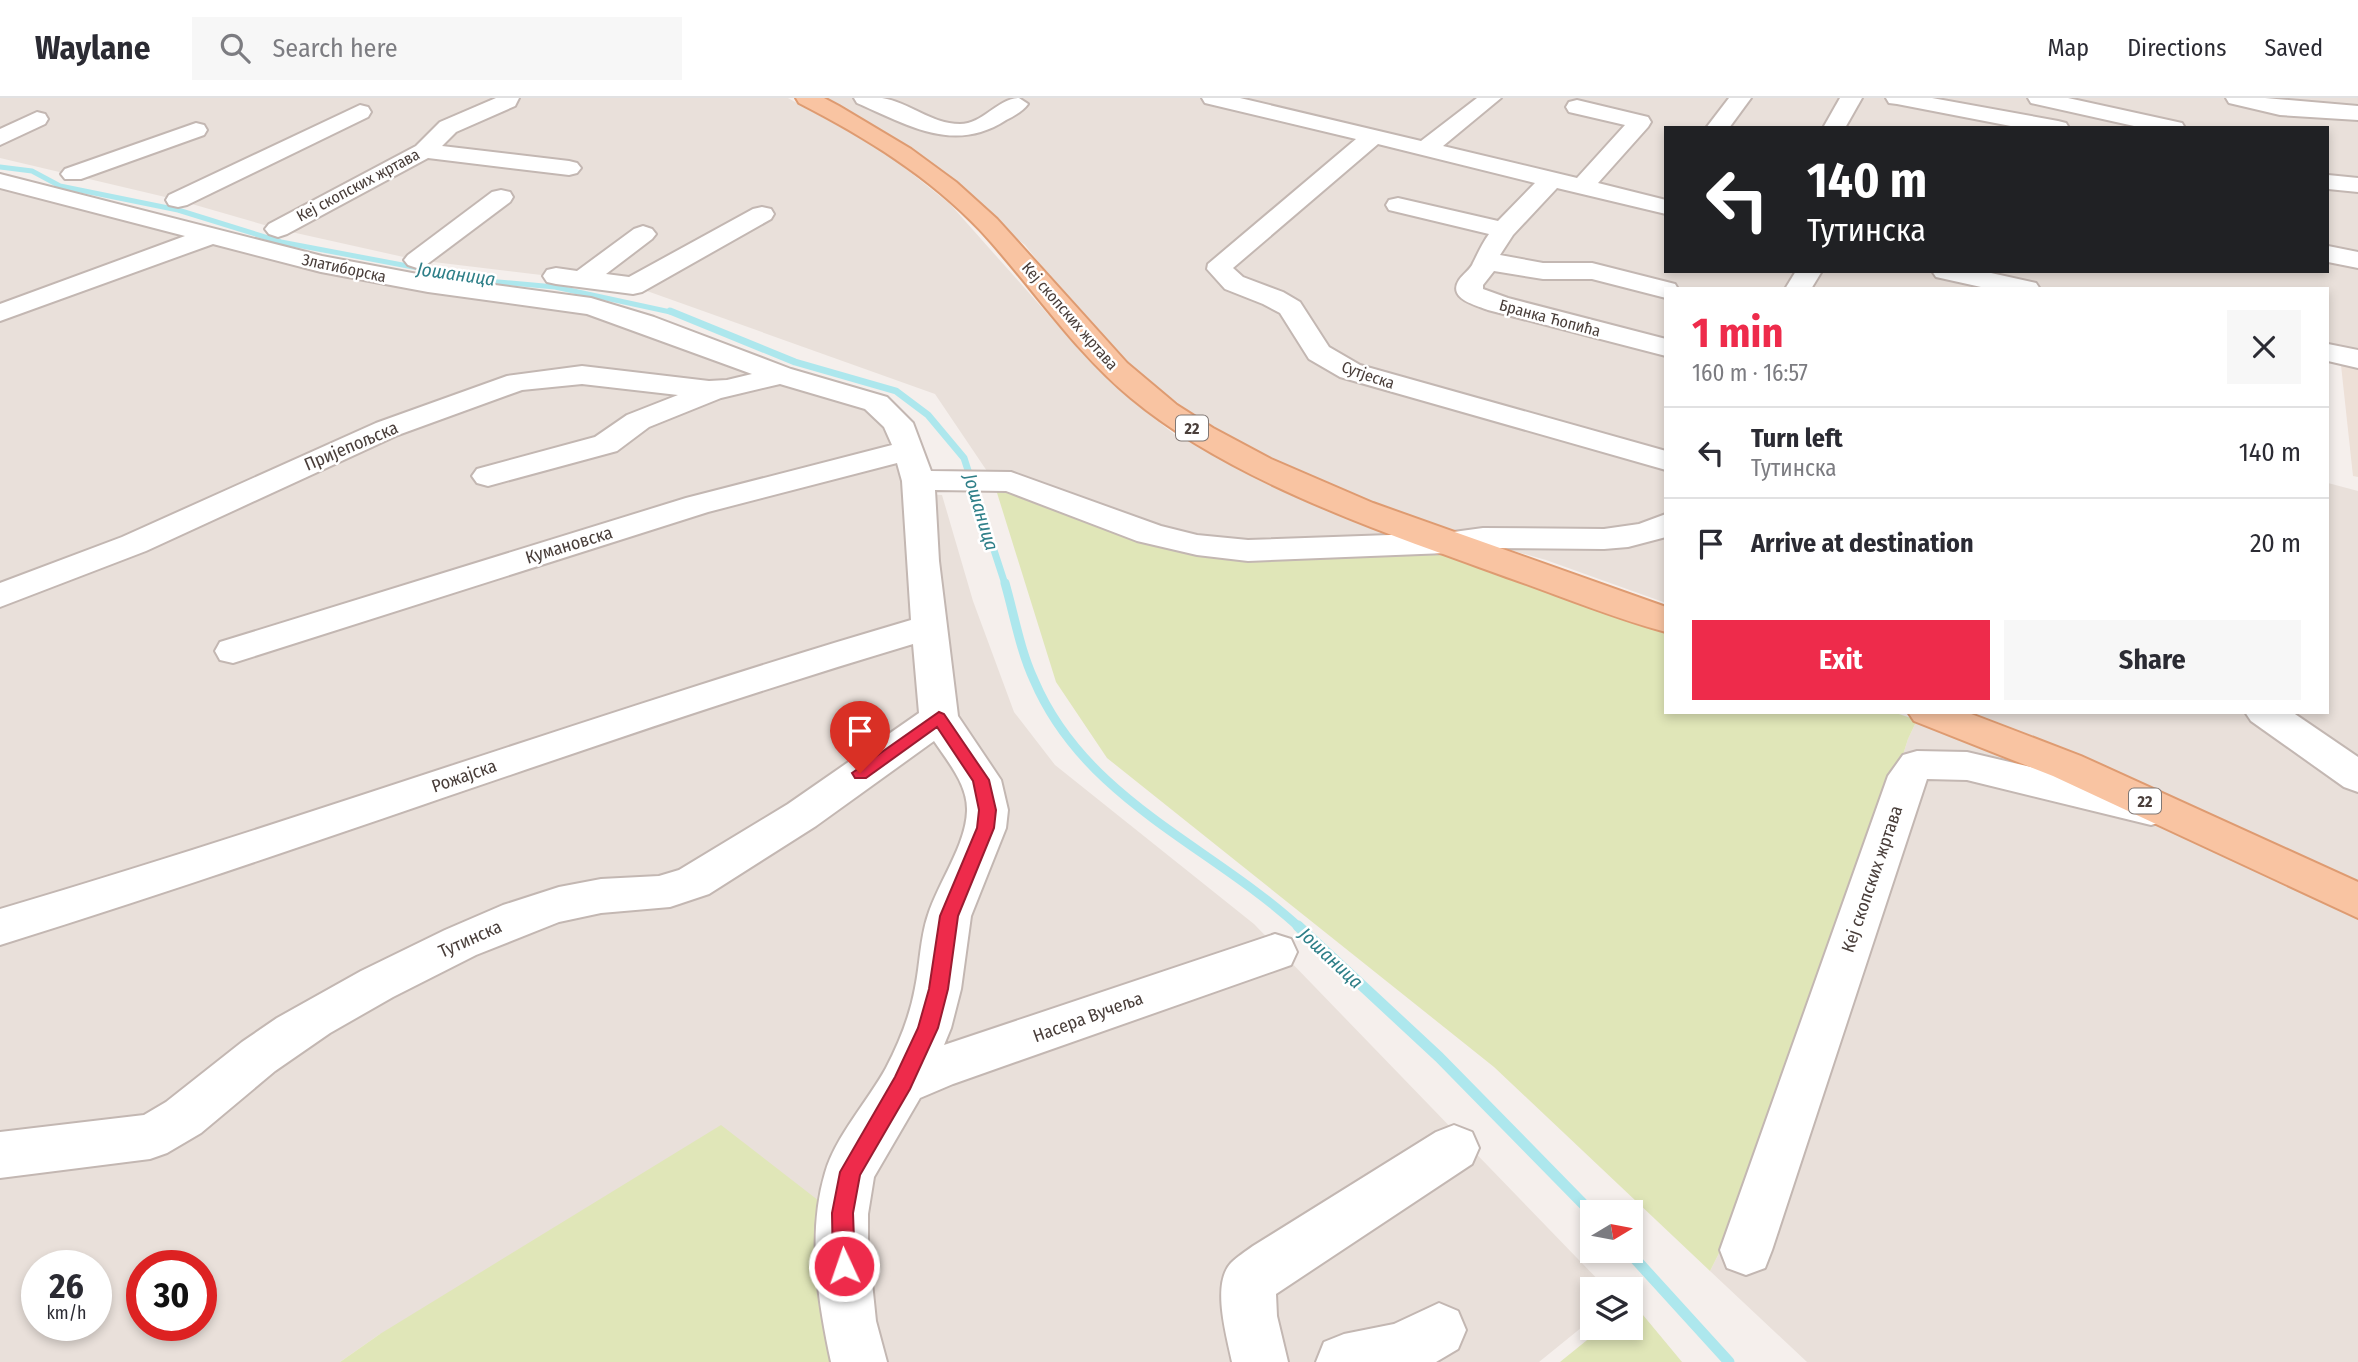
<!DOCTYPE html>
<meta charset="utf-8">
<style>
body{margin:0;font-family:"Fira Sans Condensed",sans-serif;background:#f7f7f7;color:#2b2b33;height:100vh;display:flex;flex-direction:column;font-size:26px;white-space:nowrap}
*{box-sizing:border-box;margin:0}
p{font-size:23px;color:#7c7c81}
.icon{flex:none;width:38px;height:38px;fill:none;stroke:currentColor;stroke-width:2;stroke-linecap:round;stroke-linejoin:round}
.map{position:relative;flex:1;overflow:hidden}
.sheet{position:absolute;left:1664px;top:189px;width:665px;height:427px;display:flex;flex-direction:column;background:#fff;border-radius:0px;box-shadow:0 4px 10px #0003}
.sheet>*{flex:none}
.banner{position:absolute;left:1664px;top:28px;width:665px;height:147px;border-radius:0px;box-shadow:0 4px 10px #0003;background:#202124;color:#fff;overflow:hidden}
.needle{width:46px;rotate:80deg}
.buttons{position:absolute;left:1580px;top:1102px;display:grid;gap:14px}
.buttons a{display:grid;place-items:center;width:63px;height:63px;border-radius:0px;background:#fff;box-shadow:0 4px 10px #0003;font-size:35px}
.speed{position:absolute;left:21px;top:1152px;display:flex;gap:14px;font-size:35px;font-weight:700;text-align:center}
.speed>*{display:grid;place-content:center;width:91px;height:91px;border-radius:50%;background:#fff;box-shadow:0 4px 10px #0003;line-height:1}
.speed small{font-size:18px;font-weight:400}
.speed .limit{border:10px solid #d22;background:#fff;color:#111}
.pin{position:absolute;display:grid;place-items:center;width:60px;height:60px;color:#fff;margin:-72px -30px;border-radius:50% 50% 50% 0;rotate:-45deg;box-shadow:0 0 7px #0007}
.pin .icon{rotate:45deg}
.me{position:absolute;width:77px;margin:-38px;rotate:357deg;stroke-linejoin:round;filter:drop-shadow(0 0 5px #0008)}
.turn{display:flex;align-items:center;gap:24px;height:147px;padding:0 28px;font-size:32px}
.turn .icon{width:91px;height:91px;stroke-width:2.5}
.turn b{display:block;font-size:49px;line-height:60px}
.round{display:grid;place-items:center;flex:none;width:74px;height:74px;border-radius:0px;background:#f7f7f7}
.summary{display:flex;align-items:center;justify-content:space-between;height:119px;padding:0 28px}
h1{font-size:42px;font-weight:700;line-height:52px;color:#ee2b4b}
.action{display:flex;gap:14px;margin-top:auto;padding:14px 28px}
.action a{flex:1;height:80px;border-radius:0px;background:#ee2b4b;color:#fff;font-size:28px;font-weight:700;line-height:80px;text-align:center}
.action a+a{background:#f7f7f7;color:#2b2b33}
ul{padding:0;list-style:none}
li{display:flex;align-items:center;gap:21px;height:91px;padding:0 28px;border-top:2px solid #e1e1e2}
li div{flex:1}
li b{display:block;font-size:26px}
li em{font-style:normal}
header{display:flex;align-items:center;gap:42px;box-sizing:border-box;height:98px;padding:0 35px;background:#fff;border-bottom:2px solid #e1e1e2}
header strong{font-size:33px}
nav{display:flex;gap:38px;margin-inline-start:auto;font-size:24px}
.search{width:490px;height:63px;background:#f7f7f7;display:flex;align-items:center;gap:18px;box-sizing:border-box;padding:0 24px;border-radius:0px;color:#7c7c81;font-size:26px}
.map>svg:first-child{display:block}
.residential{fill:#e9e0da;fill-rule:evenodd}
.education{fill:#ede0d7}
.green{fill:#e0e6b8}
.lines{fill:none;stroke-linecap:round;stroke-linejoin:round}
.stream-far3{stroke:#ade7ed;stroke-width:5}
.stream-far2{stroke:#ade7ed;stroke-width:7}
.stream-far1{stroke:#ade7ed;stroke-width:9}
.stream{stroke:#ade7ed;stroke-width:11}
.minor-casing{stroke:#c3b7b2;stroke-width:4}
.major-casing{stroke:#de9b71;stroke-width:4}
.minor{fill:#fff;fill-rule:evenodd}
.major{fill:#f9c4a2;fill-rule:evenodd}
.route{fill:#ee2b4b;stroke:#9b1c31;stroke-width:2}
.labels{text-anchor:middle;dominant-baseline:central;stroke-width:5;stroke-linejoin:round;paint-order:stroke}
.far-street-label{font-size:16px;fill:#493e3a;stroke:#fff}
.shield{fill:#fff;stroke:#807875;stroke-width:2}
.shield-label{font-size:16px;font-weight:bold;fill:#493e3a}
.street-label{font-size:18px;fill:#493e3a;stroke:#fff}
.water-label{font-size:19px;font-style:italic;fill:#2e7f88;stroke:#fff}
</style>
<header>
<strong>Waylane</strong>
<div class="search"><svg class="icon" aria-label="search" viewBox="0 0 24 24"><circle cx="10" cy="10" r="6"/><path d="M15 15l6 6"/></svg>Search here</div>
<nav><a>Map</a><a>Directions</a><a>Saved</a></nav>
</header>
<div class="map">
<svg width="2358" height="1264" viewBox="0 0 2358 1264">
<rect width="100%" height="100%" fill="#f5efec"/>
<g class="residential">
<path d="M0 0H788L886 55 950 106 1092 266 1132 303 1174 336 1250 375 1416 443 1227 451 993 382 935 296 633 188 417 162 278 131 178 102 0 60Z"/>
<path d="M824 0H2358V261L2328 254V191H1666V505L1546 462 1450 435 1321 385 1220 335 1142 279 1118 256 1086 224 1025 147 879 32ZM1666 30H2328V173H1666Z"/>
<path d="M0 84 204 137 567 204 885 317 910 395 942 397 973 503 1014 614 1055 667 1254 826 1608 1192H1592V1221L1539 1264H835L380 1236 340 1264H0ZM37 1167H96V1227H37ZM142 1167H201V1227H142Z"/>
<path d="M2328 385 2358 393V786L2186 704 1966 614H2328Z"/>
<path d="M1917 622 2088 692 2358 817V1264H1807L1710 1173 1787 1021 1908 641Z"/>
</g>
<path class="education" d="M2341 267 2358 271V379L2353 378Z"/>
<g class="green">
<path d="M993 382 1181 444 1422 446 1666 532V614H1893L1917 622 1908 641 1787 1021 1710 1173 1494 969 1107 660 1056 584Z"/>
<path d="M721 1027 832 1113 848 1264H340L380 1236Z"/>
<path d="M1633 1205 1682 1264H1560L1602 1230H1631Z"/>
</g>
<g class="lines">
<path class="stream-far3" d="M0 69 32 73 60 88 178 112 281 144 487 183 555 189 675 215"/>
<path class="stream-far2" d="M670 213 795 264 896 293 928 317 964 360 1005 486"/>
<path class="stream-far1" d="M1005 485C1014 516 1020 552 1034 582 1085 702 1210 747 1300 830"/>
<g class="stream">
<path d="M1298 828 1439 959 1592 1115"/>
<path d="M1628 1153 1729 1264"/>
</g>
<g class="minor-casing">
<g id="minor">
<path d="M496 0H519L515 8 456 34 442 48 569 63 577 65 581 70 577 75 569 77 428 60 287 136 278 139 269 136 265 131 269 126 416 48 440 24Z"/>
<path d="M854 0C863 0 873 0 882 0 909 4 931 26 960 26 983 26 997 1 1019 0L1028 6C1023 13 1014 18 1006 22 954 56 908 27 857 5Z"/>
<path d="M1202 0H1240L1421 43 1477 0H1501L1443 48 1577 80 1625 27 1569 14 1566 9 1569 4 1577 2 1648 19 1651 24 1648 29 1598 85 1666 102V116L1557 90 1513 137 1500 157 1543 165H1592L1675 186 1678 191H1666V200L1592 181H1543L1494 173 1483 187V191L1508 200 1666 241V258L1488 212C1476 207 1447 201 1459 182 1463 176 1471 171 1473 165 1478 155 1482 146 1489 136L1389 112 1386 107 1389 102 1398 100 1498 123 1535 85 1378 46 1233 170 1243 179 1283 194 1300 204 1329 249 1360 267 1666 353V372L1340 279 1309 261 1280 215 1263 206 1225 191 1207 171 1208 166 1356 41 1205 5Z"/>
<path d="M1729 0H1751L1729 30H1706Z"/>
<path d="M1840 0H1862L1845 30H1823Z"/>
<path d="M1886 0H1932L2058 23 2066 25 2069 30H2021L1897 6 1889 5Z"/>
<path d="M2028 0H2068L2182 25 2185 30H2143L2031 5Z"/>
<path d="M2226 0H2265L2358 8V22L2280 17 2229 5Z"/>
<path d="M360 7 368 9 371 14 368 19 187 107 178 109 169 107 166 102 169 97Z"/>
<path d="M37 14 45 16 48 21 45 26 0 47V31Z"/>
<path d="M196 25 204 27 207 32 204 37 81 81H65L61 76 65 71Z"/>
<path d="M0 76 322 158 428 178 591 200 654 219 791 271 887 299 913 325 931 373 1011 374 1161 428 1197 437 1248 442 1446 435 1483 430 1604 431 1639 426 1666 416V439L1628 449 1604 451 1483 450 1446 455 1248 463 1197 457 1137 443 1006 393 935 392 939 463 958 618 1001 682 1008 712 1006 730 971 818 961 891 951 930 944 947 1275 836 1291 841 1297 854 1291 867 953 986 920 1000 874 1079 868 1116V1146L876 1223 887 1264H831C818 1204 807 1135 825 1075 835 1039 868 1003 886 970 899 945 910 918 915 890 920 867 920 840 928 817 938 785 966 747 967 713 968 687 948 664 934 643L816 728 709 796 670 809 601 815 559 824 476 857 393 899 330 935 275 973 201 1035 167 1055 150 1061 0 1080V1034L144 1017 166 1004 242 944 277 920 361 873 445 832 503 807 559 789 601 781 659 778 679 772 788 706 919 615 913 546C606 638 306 752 0 847V811C305 721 605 612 911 522L902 383 897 365 708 414 233 565 220 562 215 553 220 544 686 400 892 347 884 329 865 311 780 286 721 300 649 329 617 353 488 388 477 385 472 378 477 371 595 339 627 317 678 297 582 286 522 292 398 337 146 453 0 509V485L122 439 376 325 507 278 582 268 709 283 727 282 752 276 587 216 428 194 321 174 213 146 0 223V206L185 138 0 90Z"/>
<path d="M2328 77 2358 80V94L2328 91Z"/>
<path d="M501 92 510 94 513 99 510 104 426 167 417 170 408 167 404 162 408 157 492 94Z"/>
<path d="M762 109 771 111 774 116 771 121 642 194 633 196 556 186 547 184 543 178 547 172 556 170 577 173 634 131 643 128 652 131 656 136 652 141 606 176 629 179 753 111Z"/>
<path d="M2328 148 2358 154V170L2328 164Z"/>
<path d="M1796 173H1822L1811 191H1785Z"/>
<path d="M1932 173H1982L2036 185 2040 191H1990L1936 179Z"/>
<path d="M2328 246 2358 252V270L2328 263Z"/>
<path d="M2245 614H2292L2358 659V694L2344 689 2251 623Z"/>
<path d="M1917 653 1967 654 2151 697 2165 701 2171 712 2165 723 2151 727 1967 682 1927 681 1772 1152 1765 1170 1746 1177 1727 1170 1720 1152 1888 678 1903 657Z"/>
<path d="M1454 1027 1472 1034 1479 1050 1472 1066 1276 1196 1277 1218 1288 1264H1232C1227 1239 1211 1186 1231 1165 1237 1159 1246 1153 1253 1148L1436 1034Z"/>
<path d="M1439 1205 1458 1213 1466 1232 1458 1251 1436 1264H1316L1324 1244 1344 1236 1394 1226Z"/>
</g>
</g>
<g class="major-casing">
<g id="major">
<path d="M796 0H824L839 8 911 51 956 84 997 121 1127 265 1177 307 1213 330 1271 361 1373 405 1666 509V534C1610 519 1556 496 1501 477 1382 434 1229 382 1131 300 1073 252 1031 187 980 132 929 78 865 39 799 5Z"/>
<path d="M1908 614H1966L2081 658 2358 784V820L2053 678 1914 623Z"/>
</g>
</g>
<use href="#minor" class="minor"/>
<use href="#major" class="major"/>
</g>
<path class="route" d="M939 614 944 616 989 682 996 712 994 730 958 818 948 891 938 930 910 991 860 1077 853 1115 855 1168 852 1175 844 1178 836 1175 833 1168 832 1115 840 1074 895 979 918 930 929 891 940 818 977 730 979 712 973 683 937 629 866 680H855L852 675Z"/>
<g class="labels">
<g class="far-street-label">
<text transform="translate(358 87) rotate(-28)">Кеј скопских жртава</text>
<text transform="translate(344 170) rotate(12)">Златиборска</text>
<text transform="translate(1070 218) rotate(49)">Кеј скопских жртава</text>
<text transform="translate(1550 220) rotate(15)">Бранка Ћопића</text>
<text transform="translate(1368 277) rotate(19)">Сутјеска</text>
</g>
<g class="shield">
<rect x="1176" y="317.5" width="32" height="25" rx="5"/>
<rect x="2129" y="690.5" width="32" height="25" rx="5"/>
</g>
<g class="shield-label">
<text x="1192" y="330">22</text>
<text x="2145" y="703">22</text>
</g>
<g class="street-label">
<text transform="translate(351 348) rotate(-23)">Пријепољска</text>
<text transform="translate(569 447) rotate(-17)">Кумановска</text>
<text transform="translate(464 678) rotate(-19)">Рожајска</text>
<text transform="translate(1872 781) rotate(-71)">Кеј скопских жртава</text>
<text transform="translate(470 841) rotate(-24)">Тутинска</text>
<text transform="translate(1088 919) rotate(-20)">Насера Вучеља</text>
</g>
<g class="water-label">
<text transform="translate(456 176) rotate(8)">Јошаница</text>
<text transform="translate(981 414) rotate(73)">Јошаница</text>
<text transform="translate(1331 860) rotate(43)">Јошаница</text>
</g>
</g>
</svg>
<div class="buttons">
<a><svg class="needle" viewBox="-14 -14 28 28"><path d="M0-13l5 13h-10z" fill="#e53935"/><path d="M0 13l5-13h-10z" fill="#7c7c81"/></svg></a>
<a><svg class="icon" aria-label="layers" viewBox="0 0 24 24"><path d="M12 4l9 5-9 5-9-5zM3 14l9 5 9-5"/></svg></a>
</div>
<div class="speed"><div>26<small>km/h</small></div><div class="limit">30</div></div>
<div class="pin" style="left:860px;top:675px;background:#d93025"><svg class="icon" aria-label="arrive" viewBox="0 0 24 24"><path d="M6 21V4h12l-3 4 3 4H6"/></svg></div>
<svg class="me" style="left:844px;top:1168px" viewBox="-20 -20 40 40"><circle r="17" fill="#ee2b4b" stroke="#fff" stroke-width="3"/><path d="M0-11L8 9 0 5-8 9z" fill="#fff"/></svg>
<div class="banner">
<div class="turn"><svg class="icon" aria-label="left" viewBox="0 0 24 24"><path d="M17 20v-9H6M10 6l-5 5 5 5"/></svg><div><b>140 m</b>Тутинска</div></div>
</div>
<section class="sheet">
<div class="summary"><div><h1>1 min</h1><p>160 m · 16:57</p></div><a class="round"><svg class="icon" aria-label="close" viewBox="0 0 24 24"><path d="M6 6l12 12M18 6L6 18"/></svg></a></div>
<ul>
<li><svg class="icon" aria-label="left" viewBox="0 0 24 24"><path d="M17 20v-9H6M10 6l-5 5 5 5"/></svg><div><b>Turn left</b><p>Тутинска</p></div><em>140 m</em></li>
<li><svg class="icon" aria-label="arrive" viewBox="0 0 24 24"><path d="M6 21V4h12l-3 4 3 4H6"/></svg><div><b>Arrive at destination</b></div><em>20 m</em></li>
</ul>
<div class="action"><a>Exit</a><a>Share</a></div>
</section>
</div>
